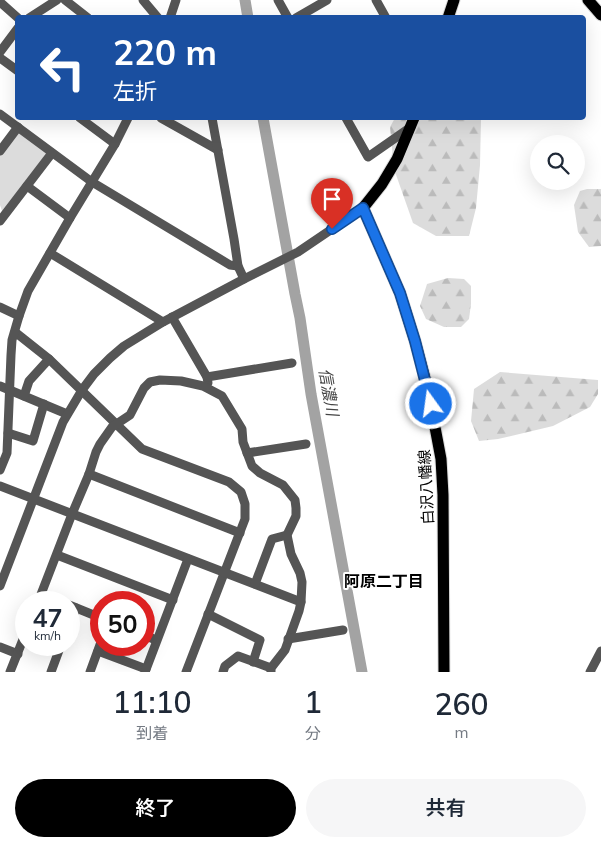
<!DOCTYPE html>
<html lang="ja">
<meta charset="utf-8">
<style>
body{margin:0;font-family:Mulish,"Noto Sans JP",sans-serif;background:#f6f6f7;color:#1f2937;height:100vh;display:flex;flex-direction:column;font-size:19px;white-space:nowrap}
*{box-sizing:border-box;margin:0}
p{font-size:16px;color:#747a83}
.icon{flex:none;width:28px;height:28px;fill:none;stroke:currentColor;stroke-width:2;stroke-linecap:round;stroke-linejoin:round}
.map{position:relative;height:672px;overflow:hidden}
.sheet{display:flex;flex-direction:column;background:#fff;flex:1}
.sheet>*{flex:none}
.banner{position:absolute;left:15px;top:15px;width:571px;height:105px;border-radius:5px;box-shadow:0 5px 20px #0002;background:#1a4fa0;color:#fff;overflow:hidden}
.tools{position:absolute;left:530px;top:135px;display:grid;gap:10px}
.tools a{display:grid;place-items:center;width:55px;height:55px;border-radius:50%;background:#fff;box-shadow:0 5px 20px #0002;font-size:25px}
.speed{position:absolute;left:15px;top:591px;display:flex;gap:10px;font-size:25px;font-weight:700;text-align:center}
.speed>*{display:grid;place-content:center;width:65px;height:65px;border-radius:50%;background:#fff;box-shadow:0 5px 20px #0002;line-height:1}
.speed small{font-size:12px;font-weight:400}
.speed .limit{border:8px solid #d22;background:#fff;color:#111}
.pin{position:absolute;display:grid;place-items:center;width:42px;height:42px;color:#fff;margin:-51px -21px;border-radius:50% 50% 50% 0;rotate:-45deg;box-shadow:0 0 5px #0007}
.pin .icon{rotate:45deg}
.me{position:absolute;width:55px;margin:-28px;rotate:346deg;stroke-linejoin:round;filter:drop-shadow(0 0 4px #0008)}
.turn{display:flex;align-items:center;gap:18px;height:105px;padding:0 15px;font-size:22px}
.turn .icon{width:65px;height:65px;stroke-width:2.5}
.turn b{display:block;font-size:35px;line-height:42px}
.eta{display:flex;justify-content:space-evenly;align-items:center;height:85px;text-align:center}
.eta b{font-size:30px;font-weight:600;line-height:35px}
.action{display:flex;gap:10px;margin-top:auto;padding:10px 15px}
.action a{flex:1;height:58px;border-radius:30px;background:#000;color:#fff;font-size:20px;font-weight:600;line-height:58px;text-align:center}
.action a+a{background:#f6f6f7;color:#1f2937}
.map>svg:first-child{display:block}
.green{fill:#dcdcdc}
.forest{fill:url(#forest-firs)}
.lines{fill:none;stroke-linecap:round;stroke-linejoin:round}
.river{stroke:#a3a3a3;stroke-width:11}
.major-casing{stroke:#dbdbdb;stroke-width:13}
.minor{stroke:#555;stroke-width:9}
.major{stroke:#000;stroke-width:11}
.route-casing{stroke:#114b97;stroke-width:12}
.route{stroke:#1a73e8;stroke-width:9}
.labels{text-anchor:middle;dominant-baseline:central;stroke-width:4;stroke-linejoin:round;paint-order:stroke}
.street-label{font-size:15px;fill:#000;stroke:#fff}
.water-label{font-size:16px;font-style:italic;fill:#444;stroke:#fff}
.neighbourhood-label{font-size:16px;font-weight:bold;fill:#000;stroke:#fff}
</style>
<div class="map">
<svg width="601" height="672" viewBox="0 0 601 672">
<defs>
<pattern id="forest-firs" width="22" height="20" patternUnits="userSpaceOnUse" patternTransform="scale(1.25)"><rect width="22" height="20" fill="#dcdcdc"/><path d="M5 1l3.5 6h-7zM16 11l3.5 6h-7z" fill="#bbb"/></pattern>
</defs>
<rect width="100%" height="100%" fill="#fff"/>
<path class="green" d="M19 131 46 152V154L2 211 0 205V155Z"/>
<g class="forest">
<path d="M395 118H481L480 165 476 208 469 236H436L413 223 394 169 390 127Z"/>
<path d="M587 189H601V246L589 247 578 232 574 205 580 191Z"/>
<path d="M448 278 464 279 471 286V304L469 319 461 327H444L426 319 420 306 427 284Z"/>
<path d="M500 372 598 380V394L590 407 553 426 498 439 479 441 471 421 474 389Z"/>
</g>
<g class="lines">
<g class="river">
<path d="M245 0 248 18"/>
<path d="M263 118 295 294 300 318 311 394 362 672"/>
</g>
<g class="major-casing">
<g id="major">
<path d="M588 0 601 15"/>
<path d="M448 18 454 0"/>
<path d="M414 118 397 159 382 184 363 208 400 293 415 341 428 390 441 459 443 495 444 672"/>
</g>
</g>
<g class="minor">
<path d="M65 0 88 18"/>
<path d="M143 0 158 18"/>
<path d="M278 0 288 18"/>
<path d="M376 0 386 18"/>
<path d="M0 2 18 18"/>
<path d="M29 18 57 0"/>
<path d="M170 18 176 0"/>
<path d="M296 18 327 0"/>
<path d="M0 52 18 28"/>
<path d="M0 58 18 71"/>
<path d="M0 114 92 182 230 265 238 266"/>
<path d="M80 118 115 144"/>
<path d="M161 118 218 150"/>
<path d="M212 118 234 239 238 266 244 279"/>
<path d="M346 118 368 157 411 127"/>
<path d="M0 151 18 127"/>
<path d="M27 186 70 218"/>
<path d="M0 221 52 153"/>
<path d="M50 253 163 322"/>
<path d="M0 307 19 316"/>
<path d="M172 317 207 377 208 383"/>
<path d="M15 332 49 359 142 449 229 482 241 492 245 504V519L186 672"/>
<path d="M207 377 292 363"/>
<path d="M0 386 67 414"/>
<path d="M24 396 29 381 49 359"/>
<path d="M8 433 33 441 44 404"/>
<path d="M247 453 306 444"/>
<path d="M0 470 7 453 11 355 12 340 19 316 28 291 70 218 115 144 128 118"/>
<path d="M89 474 240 533"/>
<path d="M0 486 301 602"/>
<path d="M57 555 173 600"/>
<path d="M255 584 272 539 287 535"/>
<path d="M0 586 63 422 82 390 94 374 110 358 124 346 163 322 244 279 298 252 363 208"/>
<path d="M41 595 63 602"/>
<path d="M38 602 72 514 89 474 96 452 100 444 112 427 130 415 144 388 150 382 160 380 181 381 203 386 222 396 242 429 243 442 252 466 260 473 283 485 295 500 296 508V516L287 535 291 554 300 573 302 582 301 602 299 611 285 650 271 668V672"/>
<path d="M69 605 101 618"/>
<path d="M208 614 260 640 253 662"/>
<path d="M69 626 76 608"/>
<path d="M144 635 156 640"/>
<path d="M288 639 343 630"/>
<path d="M0 647 18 654"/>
<path d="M98 651 146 669"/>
<path d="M10 672 26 632"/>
<path d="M51 672 61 645"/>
<path d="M90 672 101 642"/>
<path d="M145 672 188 559"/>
<path d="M223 672 225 666 238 656 271 668"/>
<path d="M590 672 601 651"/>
</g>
<use href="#major" class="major"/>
</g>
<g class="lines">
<g class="route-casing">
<path id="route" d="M332 229 363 208 400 293 415 341 431 404"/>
</g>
<use href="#route" class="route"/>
</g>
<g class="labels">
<g class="street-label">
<text transform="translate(426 487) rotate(-93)">白沢八幡線</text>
</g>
<g class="water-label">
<text transform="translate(329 392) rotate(80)">信濃川</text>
</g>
<g class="neighbourhood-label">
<text x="384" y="581">阿原二丁目</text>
</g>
</g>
</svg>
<div class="tools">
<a><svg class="icon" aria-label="search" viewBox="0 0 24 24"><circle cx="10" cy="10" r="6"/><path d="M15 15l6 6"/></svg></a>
</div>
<div class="speed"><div>47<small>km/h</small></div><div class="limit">50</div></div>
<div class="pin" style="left:332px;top:229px;background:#d93025"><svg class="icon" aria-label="arrive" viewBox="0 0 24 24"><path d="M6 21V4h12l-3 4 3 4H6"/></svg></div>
<svg class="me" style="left:431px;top:404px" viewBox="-20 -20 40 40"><circle r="17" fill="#1a73e8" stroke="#fff" stroke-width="3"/><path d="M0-11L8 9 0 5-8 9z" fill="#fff"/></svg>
<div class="banner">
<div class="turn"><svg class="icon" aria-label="left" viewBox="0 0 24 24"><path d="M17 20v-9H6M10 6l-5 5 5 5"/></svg><div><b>220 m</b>左折</div></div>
</div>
</div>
<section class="sheet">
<div class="eta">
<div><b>11:10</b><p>到着</p></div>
<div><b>1</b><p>分</p></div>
<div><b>260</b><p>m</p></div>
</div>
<div class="action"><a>終了</a><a>共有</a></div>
</section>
